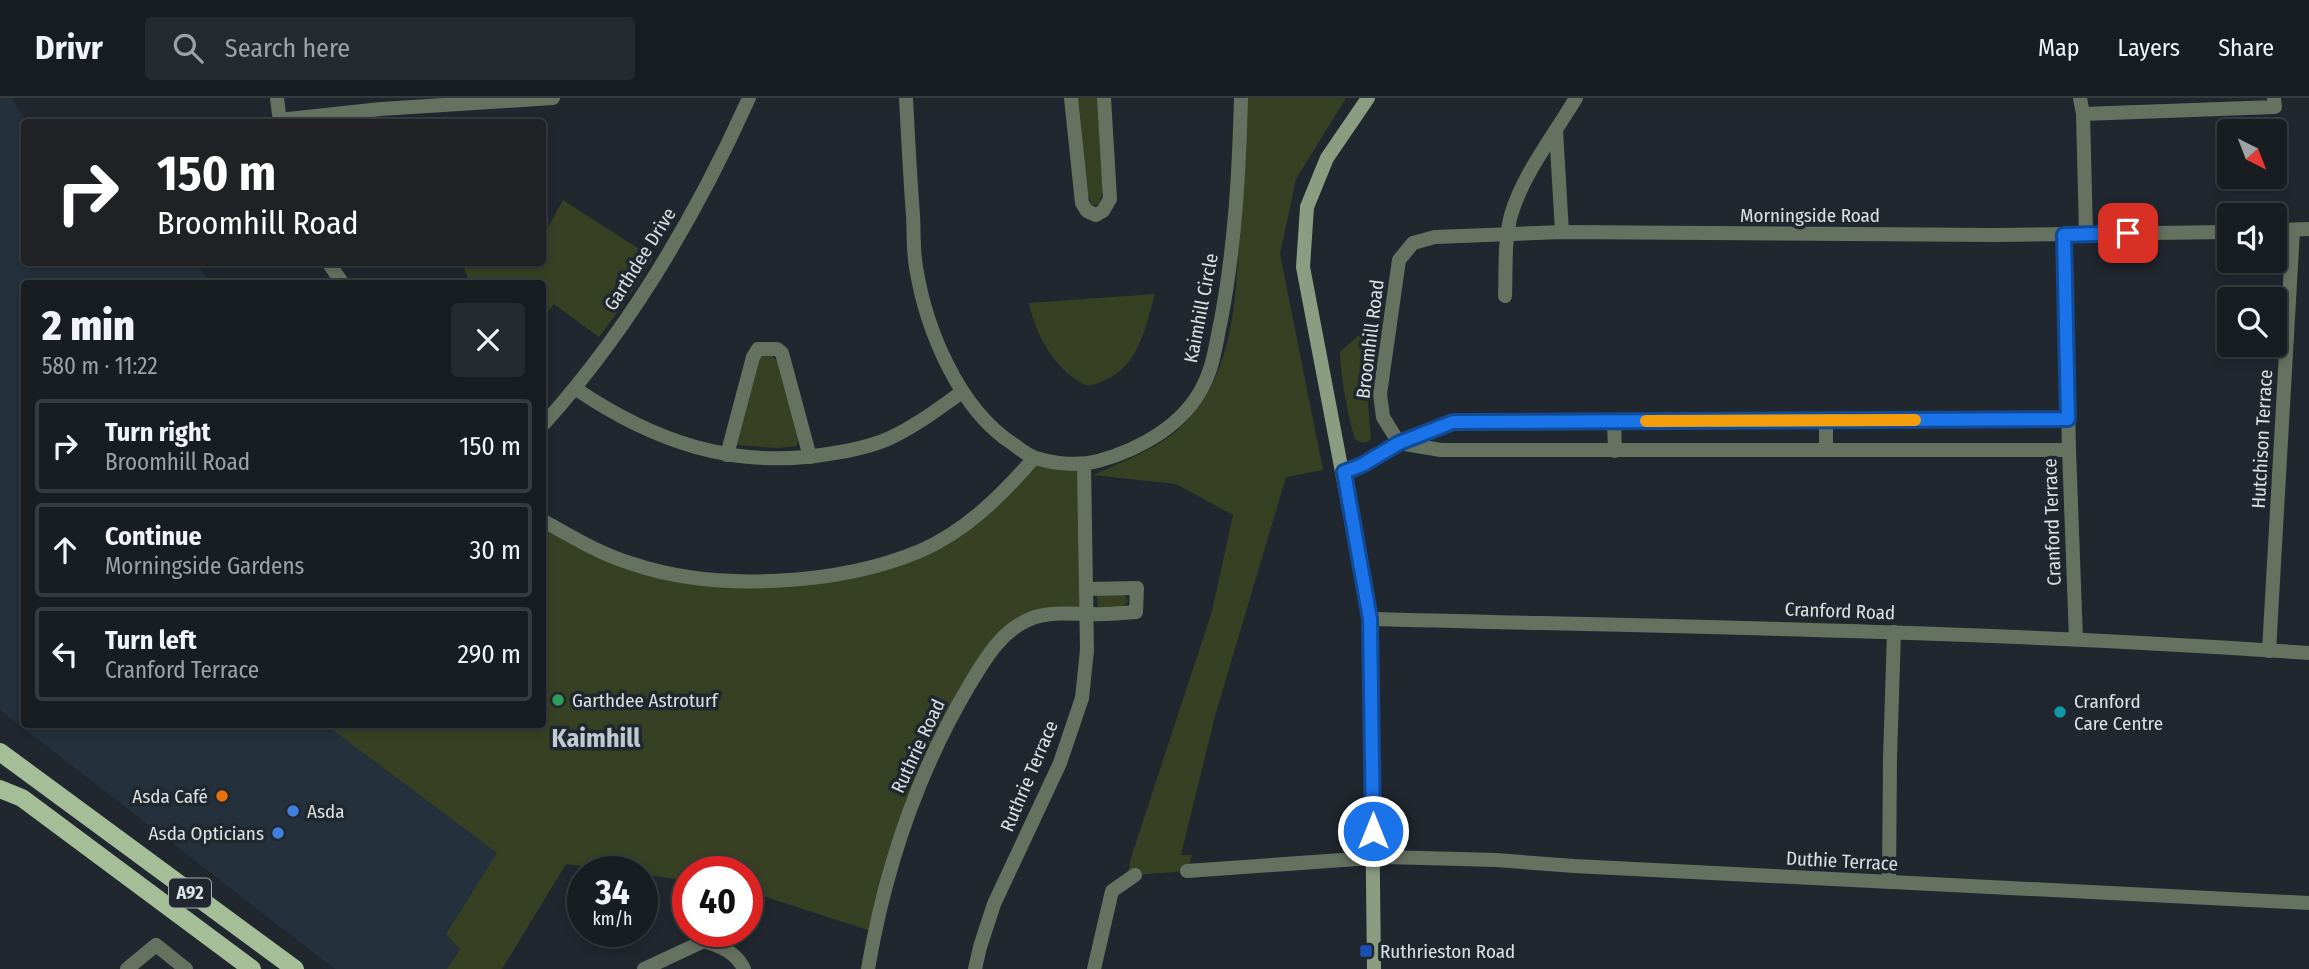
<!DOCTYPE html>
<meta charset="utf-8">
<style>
body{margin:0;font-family:"Fira Sans Condensed",sans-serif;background:#252a2f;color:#f1f3f6;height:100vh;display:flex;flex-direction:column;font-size:26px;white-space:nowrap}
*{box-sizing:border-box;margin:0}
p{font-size:23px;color:#9fa2a5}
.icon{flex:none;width:38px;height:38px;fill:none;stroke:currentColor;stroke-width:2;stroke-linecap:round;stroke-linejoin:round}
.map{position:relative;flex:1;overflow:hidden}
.drawer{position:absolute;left:21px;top:182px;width:525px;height:448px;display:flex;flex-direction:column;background:#181d22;border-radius:7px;box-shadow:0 4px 10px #0003,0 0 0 2px #363b40}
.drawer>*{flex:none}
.banner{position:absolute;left:21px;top:21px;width:525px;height:147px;border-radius:7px;box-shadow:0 4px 10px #0003,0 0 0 2px #363b40;background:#202124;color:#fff;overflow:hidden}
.needle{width:46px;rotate:138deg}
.fabs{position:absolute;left:2217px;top:21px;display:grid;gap:14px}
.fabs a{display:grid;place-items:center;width:70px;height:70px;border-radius:7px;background:#181d22;box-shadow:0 4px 10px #0003,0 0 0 2px #363b40;font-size:35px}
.speed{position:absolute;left:567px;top:758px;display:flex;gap:14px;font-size:35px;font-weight:700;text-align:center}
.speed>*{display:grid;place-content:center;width:91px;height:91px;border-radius:50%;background:#181d22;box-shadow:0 4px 10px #0003,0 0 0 2px #363b40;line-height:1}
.speed small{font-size:18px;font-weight:400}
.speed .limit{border:10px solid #d22;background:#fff;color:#111}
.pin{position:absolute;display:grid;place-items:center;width:60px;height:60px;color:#fff;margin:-30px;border-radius:14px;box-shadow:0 4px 10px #0006}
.me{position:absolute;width:77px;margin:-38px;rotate:0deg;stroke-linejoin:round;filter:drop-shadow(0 0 5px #0008)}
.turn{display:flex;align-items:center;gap:24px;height:147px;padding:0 21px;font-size:32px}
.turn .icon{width:91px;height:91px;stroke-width:2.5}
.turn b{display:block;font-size:49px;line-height:60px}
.round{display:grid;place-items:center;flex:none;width:74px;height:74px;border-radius:7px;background:#252a2f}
.head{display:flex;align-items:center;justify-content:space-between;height:119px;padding:0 21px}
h1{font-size:42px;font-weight:800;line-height:52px}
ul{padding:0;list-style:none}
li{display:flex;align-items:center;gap:21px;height:94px;margin:0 14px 10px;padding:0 7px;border:4px solid #363b40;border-radius:7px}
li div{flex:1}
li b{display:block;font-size:26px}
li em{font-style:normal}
header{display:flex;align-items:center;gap:42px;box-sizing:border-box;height:98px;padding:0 35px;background:#181d22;border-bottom:2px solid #363b40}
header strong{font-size:33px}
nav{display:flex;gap:38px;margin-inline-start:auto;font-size:24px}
.search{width:490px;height:63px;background:#252a2f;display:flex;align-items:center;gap:18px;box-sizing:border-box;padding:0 24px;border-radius:7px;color:#9fa2a5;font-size:26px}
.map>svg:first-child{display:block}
.built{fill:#24313c}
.green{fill:#384024}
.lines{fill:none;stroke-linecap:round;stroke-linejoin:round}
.street{stroke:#667260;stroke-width:14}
.secondary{stroke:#8a9d80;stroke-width:14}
.primary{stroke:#a5be98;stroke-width:18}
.route-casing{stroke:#114b97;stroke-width:18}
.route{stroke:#1a73e8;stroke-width:12}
.slow{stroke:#f59e0b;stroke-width:12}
.leisure-dot{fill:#2e9e5b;stroke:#20272e;stroke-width:2.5}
.culture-dot{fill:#0f9aa8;stroke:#20272e;stroke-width:2.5}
.food-dot{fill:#e8710a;stroke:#20272e;stroke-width:2.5}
.shop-dot{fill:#3f7fe0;stroke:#20272e;stroke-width:2.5}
.transit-dot{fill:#1a4fb4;stroke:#20272e;stroke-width:2.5}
.labels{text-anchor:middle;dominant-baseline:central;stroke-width:7;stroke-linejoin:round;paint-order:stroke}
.shield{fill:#20272e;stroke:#a4a9ae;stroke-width:2}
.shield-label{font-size:18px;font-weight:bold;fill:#dce1e5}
.street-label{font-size:19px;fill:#dce1e5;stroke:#20272e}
.poi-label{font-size:19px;fill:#dce1e5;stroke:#20272e;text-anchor:start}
.district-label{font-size:26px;font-weight:bold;fill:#c0cad2;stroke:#20272e}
</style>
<header>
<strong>Drivr</strong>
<div class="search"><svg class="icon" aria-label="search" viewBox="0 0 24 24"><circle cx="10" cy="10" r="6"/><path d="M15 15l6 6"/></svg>Search here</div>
<nav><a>Map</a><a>Layers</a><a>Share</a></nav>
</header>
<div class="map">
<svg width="2309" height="871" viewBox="0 0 2309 871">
<rect width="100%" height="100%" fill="#20272e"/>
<path class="built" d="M0 0H12L25 24 24 164 195 165 211 185 24 186V626L326 627 497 755 446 836 460 850 447 871H335L0 612Z"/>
<g class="green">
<path d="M1077 0H1098L1105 85 1099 106 1092 107 1084 87Z"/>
<path d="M1247 0H1346L1296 81 1280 156 1323 372 1286 379 1215 618 1181 757H1192L1187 773 1135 777 1127 781 1130 763 1212 513 1233 417 1176 386 1093 377C1124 363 1161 350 1185 325 1237 273 1237 186 1240 117 1243 78 1245 39 1247 0Z"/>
<path d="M563 102 653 160 628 200 599 239 554 206 543 220 542 186 469 185 463 165 542 164 543 139Z"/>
<path d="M1155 196C1143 238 1137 277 1088 288 1056 274 1036 239 1029 205Z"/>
<path d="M1374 224 1367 294 1371 342 1363 345 1355 341C1347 315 1341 281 1340 254Z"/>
<path d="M761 257H771L779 264 798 339 797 348 777 350 736 347 755 262Z"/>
<path d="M1034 360 1084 367 1087 516 1047 517 1000 542 935 652 874 834 747 793V774H688V783L642 776V774L620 773 566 766 502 871H447L460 851 446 836 497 755 326 627 542 626 543 422 635 467 758 484 872 468 969 423Z"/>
<path d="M1124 496 1128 503 1123 509 1098 511 1097 497Z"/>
</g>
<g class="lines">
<g class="street">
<path d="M277 0 280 24"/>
<path d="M906 0C908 39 910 78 913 117 914 134 913 152 916 169 926 232 959 311 1013 346 1020 351 1028 358 1036 360 1055 366 1079 368 1098 363 1139 352 1184 327 1203 288 1214 267 1216 244 1221 222 1235 148 1239 75 1241 0"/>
<path d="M1071 0 1082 105 1087 113 1096 117 1103 113 1110 101 1104 0"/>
<path d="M2080 0 2083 16 2086 136"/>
<path d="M2083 16 2275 9 2274 0"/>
<path d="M279 22 381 11 553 0"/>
<path d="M1556 32 1562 134"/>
<path d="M2275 132 2309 131"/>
<path d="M2064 137 2069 352 2076 541"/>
<path d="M328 164 343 186"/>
<path d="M1505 198C1506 172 1504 143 1511 117 1523 76 1554 37 1576 0"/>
<path d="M576 291C653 343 734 372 828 356 849 353 870 349 890 340 916 328 938 311 962 294"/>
<path d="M1826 322V352"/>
<path d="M1614 324 1615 353"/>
<path d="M542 328C629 232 696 118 749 0"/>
<path d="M1399 345 1453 324 2068 321"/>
<path d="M1399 345 1441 352H2069"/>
<path d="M727 357 753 259 758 251H777L782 255 810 359"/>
<path d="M1344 374 1362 367 1399 345 1383 319 1380 296 1399 162 1413 145 1435 139 1562 134 1995 137 2230 134"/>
<path d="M542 422C572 439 600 456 633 466 716 494 839 487 920 453 966 433 1002 397 1034 360"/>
<path d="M1370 521C1683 529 1996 533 2309 555"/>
<path d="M2269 553 2293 132"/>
<path d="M1187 773 1385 759 1496 762 1574 768 2309 805"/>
<path d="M1889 784 1890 660 1894 534"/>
<path d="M127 871 156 847 186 871"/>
<path d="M644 871 704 843C720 848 736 854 744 871"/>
<path d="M868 871C885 771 918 673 970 586 985 561 1001 533 1030 521 1049 513 1073 516 1093 516 1107 517 1122 515 1136 514L1137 490 1087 491"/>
<path d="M975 871 980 849 994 806 1060 665 1082 600 1087 552 1084 367"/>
<path d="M1094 871 1112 793 1135 777"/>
</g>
<path class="secondary" d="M1368 0 1327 60 1307 109 1303 169 1370 521 1374 871"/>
<g class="primary">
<path d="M0 654 295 871"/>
<path d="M0 691 22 700 252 871"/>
</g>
</g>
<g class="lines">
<g class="route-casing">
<path id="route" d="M1373 733 1370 521 1344 374 1362 367 1399 345 1453 324 2068 321 2064 137 2128 135"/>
</g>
<use href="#route" class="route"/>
<path class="slow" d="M1646 323 1915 322"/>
</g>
<circle class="leisure-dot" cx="558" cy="602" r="7"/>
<circle class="culture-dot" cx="2060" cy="614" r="7"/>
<circle class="food-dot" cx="222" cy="698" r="7"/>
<g class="shop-dot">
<circle cx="293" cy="713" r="7"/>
<circle cx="278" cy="735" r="7"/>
</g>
<rect class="transit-dot" x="1359" y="846" width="14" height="14" rx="3.5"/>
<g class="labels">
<rect class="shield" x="169" y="780.5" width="42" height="29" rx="5"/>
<g class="shield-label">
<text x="190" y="795">A92</text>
</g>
<g class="street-label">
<text x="1810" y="117">Morningside Road</text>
<text transform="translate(640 161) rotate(-58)">Garthdee Drive</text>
<text transform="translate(1201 210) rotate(-79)">Kaimhill Circle</text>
<text transform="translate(1370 241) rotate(-83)">Broomhill Road</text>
<text transform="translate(2262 341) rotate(-87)">Hutchison Terrace</text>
<text transform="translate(2052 424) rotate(-92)">Cranford Terrace</text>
<text transform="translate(1840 513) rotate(2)">Cranford Road</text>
<text transform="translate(918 648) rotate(-65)">Ruthrie Road</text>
<text transform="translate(1029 678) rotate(-67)">Ruthrie Terrace</text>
<text transform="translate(1842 763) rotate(3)">Duthie Terrace</text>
</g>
<g class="poi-label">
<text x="572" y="602">Garthdee Astroturf</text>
<text x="2074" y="603">Cranford<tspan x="2074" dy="22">Care Centre</tspan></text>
<text x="208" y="698" text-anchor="end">Asda Café</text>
<text x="307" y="713">Asda</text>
<text x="264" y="735" text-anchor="end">Asda Opticians</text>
<text x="1380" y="853">Ruthrieston Road</text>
</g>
<g class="district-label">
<text x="596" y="640">Kaimhill</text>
</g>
</g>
</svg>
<div class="fabs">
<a><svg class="needle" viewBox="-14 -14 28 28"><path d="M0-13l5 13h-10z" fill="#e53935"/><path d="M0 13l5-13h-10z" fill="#9fa2a5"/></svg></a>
<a><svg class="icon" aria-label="sound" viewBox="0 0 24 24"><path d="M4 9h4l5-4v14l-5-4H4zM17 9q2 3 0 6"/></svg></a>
<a><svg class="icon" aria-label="search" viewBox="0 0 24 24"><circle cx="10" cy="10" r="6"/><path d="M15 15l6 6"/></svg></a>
</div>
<div class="speed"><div>34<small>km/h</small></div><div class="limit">40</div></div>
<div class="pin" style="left:2128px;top:135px;background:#d93025"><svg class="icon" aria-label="arrive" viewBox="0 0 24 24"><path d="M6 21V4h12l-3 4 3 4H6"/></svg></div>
<svg class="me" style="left:1373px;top:733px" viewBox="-20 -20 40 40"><circle r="17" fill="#1a73e8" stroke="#fff" stroke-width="3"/><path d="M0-11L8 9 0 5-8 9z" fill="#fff"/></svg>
<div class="banner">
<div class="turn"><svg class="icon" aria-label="right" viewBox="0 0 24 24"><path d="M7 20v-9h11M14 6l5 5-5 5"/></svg><div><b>150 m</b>Broomhill Road</div></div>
</div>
<section class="drawer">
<div class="head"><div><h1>2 min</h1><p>580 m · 11:22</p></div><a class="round"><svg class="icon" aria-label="close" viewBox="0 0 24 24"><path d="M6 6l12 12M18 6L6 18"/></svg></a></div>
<ul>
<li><svg class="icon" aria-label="right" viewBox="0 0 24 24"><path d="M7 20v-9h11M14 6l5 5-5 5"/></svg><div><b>Turn right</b><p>Broomhill Road</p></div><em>150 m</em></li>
<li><svg class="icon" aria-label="ahead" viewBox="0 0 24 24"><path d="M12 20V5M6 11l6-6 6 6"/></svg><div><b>Continue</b><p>Morningside Gardens</p></div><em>30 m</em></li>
<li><svg class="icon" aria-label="left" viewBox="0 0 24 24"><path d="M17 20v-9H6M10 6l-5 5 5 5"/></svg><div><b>Turn left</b><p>Cranford Terrace</p></div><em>290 m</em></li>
</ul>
</section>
</div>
